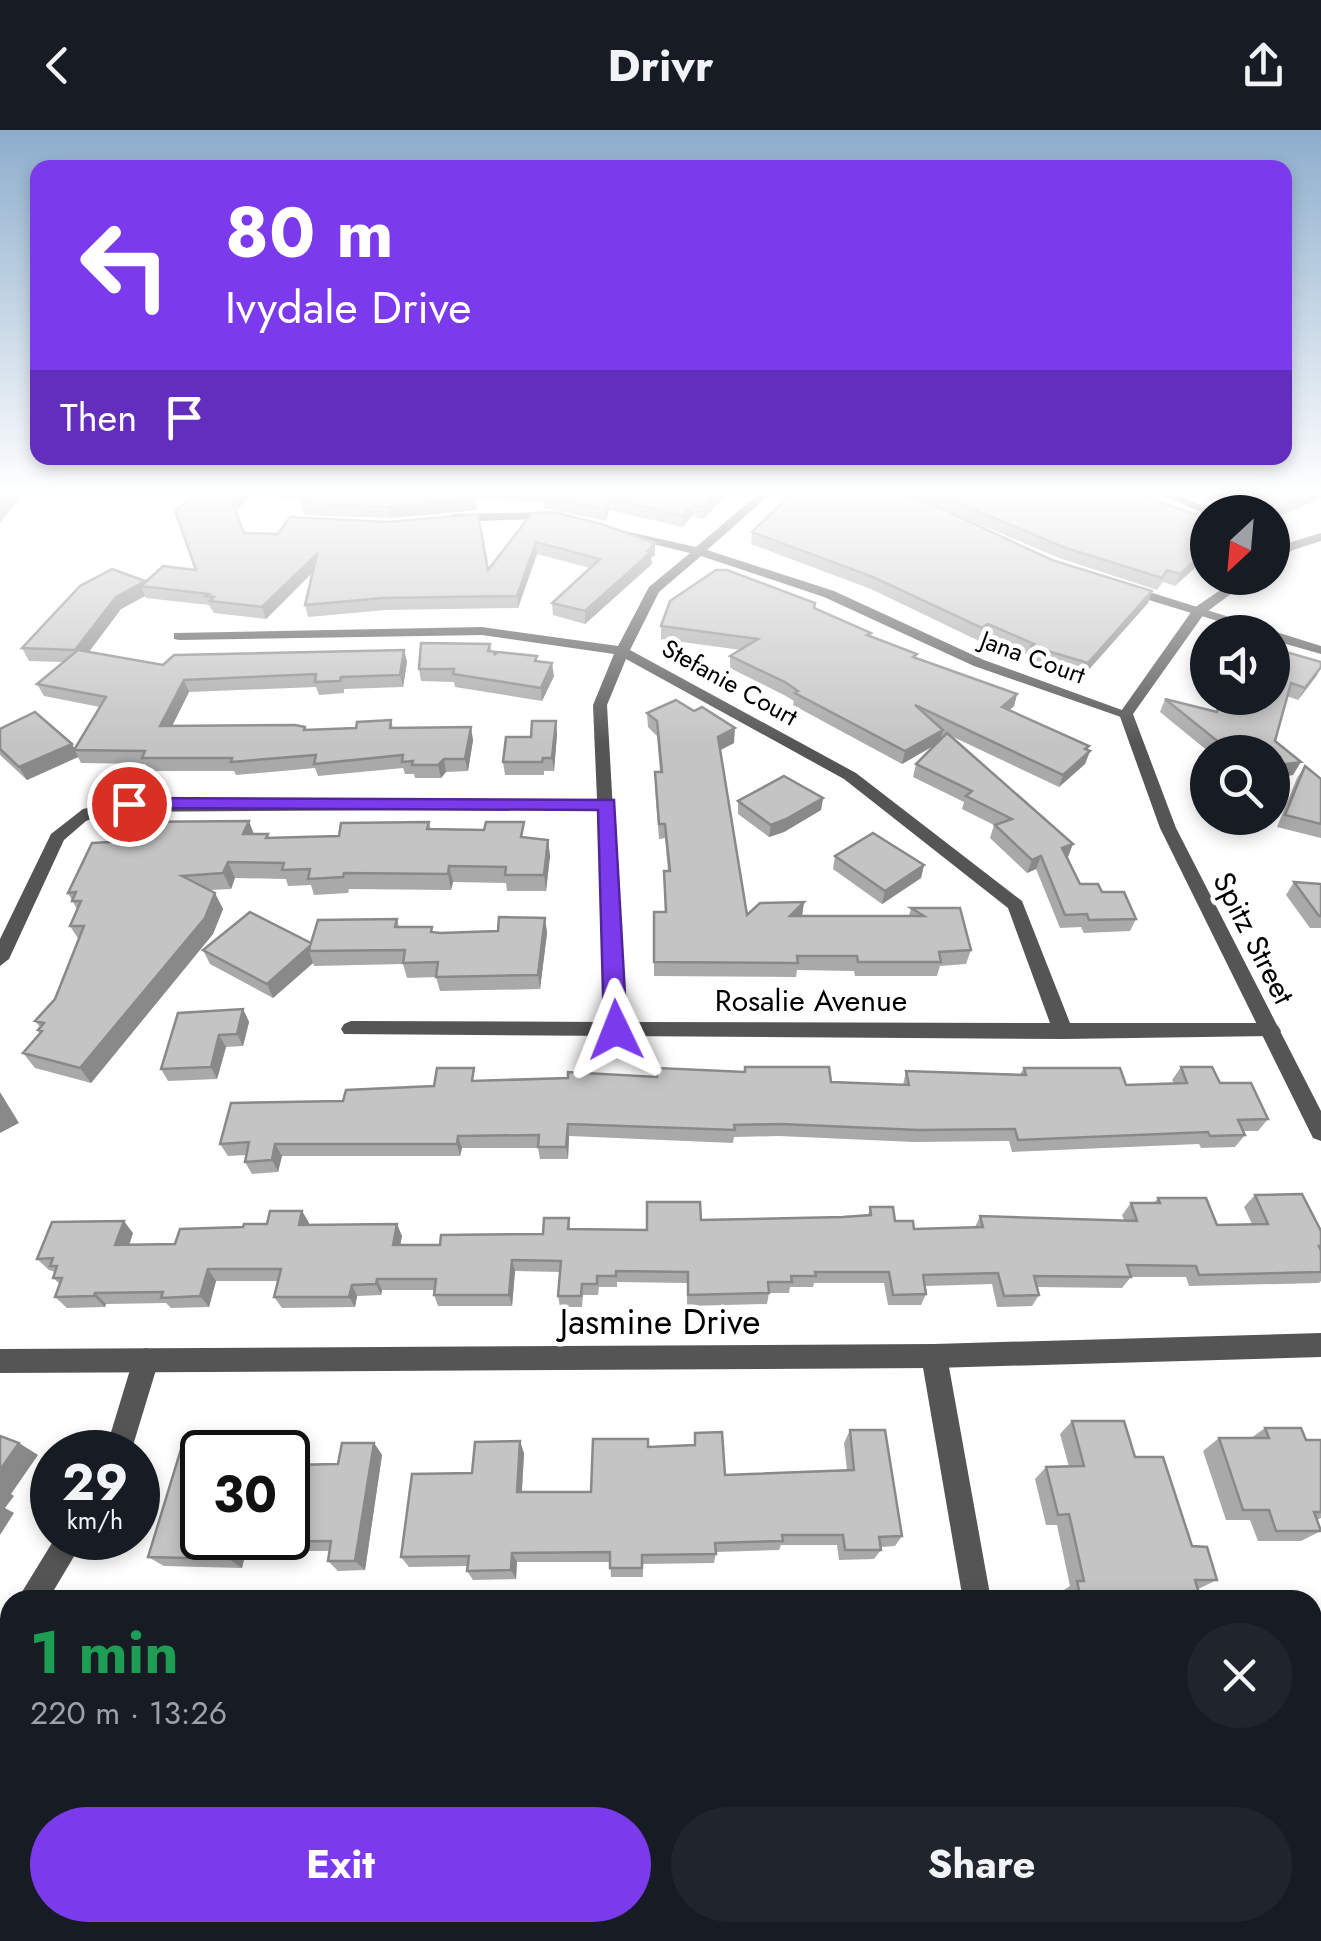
<!DOCTYPE html>
<meta charset="utf-8">
<style>
body{margin:0;font-family:Jost,sans-serif;background:#20242c;color:#f1f3f6;height:100vh;display:flex;flex-direction:column;font-size:38px;white-space:nowrap}
*{box-sizing:border-box;margin:0}
p{font-size:32px;color:#9ea1a6}
.icon{flex:none;width:55px;height:55px;fill:none;stroke:currentColor;stroke-width:2;stroke-linecap:round;stroke-linejoin:round}
.map{position:relative;flex:1;overflow:hidden}
.side{position:absolute;left:0px;top:1460px;width:1322px;height:352px;display:flex;flex-direction:column;background:#171b24;border-radius:30px 30px 0 0;box-shadow:0 5px 15px #0003}
.side>*{flex:none}
.guide{position:absolute;left:30px;top:30px;width:1262px;height:305px;border-radius:20px;box-shadow:0 5px 15px #0003;background:#7c3aed;color:#fff;overflow:hidden}
.needle{width:65px;rotate:206deg}
.controls{position:absolute;left:1190px;top:365px;display:grid;gap:20px}
.controls a{display:grid;place-items:center;width:100px;height:100px;border-radius:50%;background:#171b24;box-shadow:0 5px 15px #0003;font-size:50px}
.speed{position:absolute;left:30px;top:1300px;display:flex;gap:20px;font-size:50px;font-weight:700;text-align:center}
.speed>*{display:grid;place-content:center;width:130px;height:130px;border-radius:50%;background:#171b24;box-shadow:0 5px 15px #0003;line-height:1}
.speed small{font-size:25px;font-weight:400}
.speed .limit{border:5px solid #111;border-radius:15px;background:#fff;color:#111}
.pin{position:absolute;display:grid;place-items:center;width:85px;height:85px;color:#fff;margin:-42px;border:5px solid #fff;border-radius:50%;box-shadow:0 2px 10px #0007}
.me{position:absolute;width:110px;margin:-55px;rotate:358deg;stroke-linejoin:round;filter:drop-shadow(0 0 8px #0008)}
.turn{display:flex;align-items:center;gap:35px;height:210px;padding:0 30px;font-size:45px}
.turn .icon{width:130px;height:130px;stroke-width:2.5}
.turn b{display:block;font-size:70px;line-height:85px}
.then{display:flex;align-items:center;height:95px;padding:0 30px;background:#0003;gap:20px;font-size:38px}
.round{display:grid;place-items:center;flex:none;width:105px;height:105px;border-radius:52px;background:#20242c}
.head{display:flex;align-items:center;justify-content:space-between;height:170px;padding:0 30px}
h1{font-size:60px;font-weight:700;line-height:75px;color:#1e9e55}
.button{display:flex;gap:20px;margin-top:auto;padding:20px 30px}
.button a{flex:1;height:115px;border-radius:60px;background:#7c3aed;color:#fff;font-size:40px;font-weight:700;line-height:115px;text-align:center}
.button a+a{background:#20242c;color:#f1f3f6}
header{display:flex;justify-content:space-between;align-items:center;height:130px;padding:0 30px;background:#171b24;font-size:45px;font-weight:700}
.map>svg:first-child{display:block}
.lines{fill:none;stroke-linecap:round;stroke-linejoin:round}
.minor{fill:#555;fill-rule:evenodd}
.tertiary{fill:#555;fill-rule:evenodd}
.wall{fill:#a9a9a9}
.shaded-wall{fill:#898989}
.building{fill:#c4c4c4;stroke:#898989;stroke-width:2.5}
.route{fill:#7c3aed;stroke:#51269a;stroke-width:2.5}
.labels{text-anchor:middle;dominant-baseline:central;stroke-width:9;stroke-linejoin:round;paint-order:stroke}
.far-street-label{font-size:25px;fill:#000;stroke:#fff}
.street-label{font-size:30px;fill:#000;stroke:#fff}
.near-street-label{font-size:35px;fill:#000;stroke:#fff}
</style>
<header><svg class="icon" aria-label="back" viewBox="0 0 24 24"><path d="M15 5l-7 7 7 7"/></svg>Drivr<svg class="icon" aria-label="share" viewBox="0 0 24 24"><path d="M12 15V3M7 8l5-5 5 5M5 13v7h14v-7"/></svg></header>
<div class="map">
<svg width="1321" height="1811" viewBox="0 0 1321 1811">
<rect width="100%" height="100%" fill="#fff"/>
<g class="lines">
<g class="minor">
<path d="M763 360H775L707 420 834 461 984 530 1133 584 1131 587H1121L974 536 824 467 701 426 659 462 630 520 856 643 1022 771 1070 893H1271L1278 896 1281 901 1278 906 1063 909 344 904 341 899 344 894 351 891 606 892 597 679 108 682 86 691 64 710 9 829 0 836V809L51 704 83 679 129 669H597L593 575 614 524 482 505 179 510 174 509V503L482 497 618 516 649 457 690 423 607 403V397L696 417ZM626 529 844 649 1008 778 1050 893 625 892 607 575Z"/>
<path d="M1152 360H1168L1215 382 1205 384Z"/>
<path d="M554 382 560 386 558 388 453 392 447 388 453 384Z"/>
<path d="M1272 406 1293 414 1295 417 1289 421 1272 415Z"/>
<path d="M1124 454 1321 516V524L1272 510V502H1254L1119 461V455Z"/>
<path d="M934 1214 943 1217 947 1226 991 1470H963L921 1226 925 1217Z"/>
<path d="M146 1218 155 1221 159 1230 131 1322H105L133 1230 137 1221Z"/>
<path d="M55 1408H85L48 1470H17Z"/>
<path d="M10 1484V1521L0 1525V1488Z"/>
<path d="M1018 1802H1052L1053 1811H1019Z"/>
</g>
<g class="tertiary">
<path d="M1321 403V411L1293 420 1272 432V422L1285 414Z"/>
<path d="M1238 448H1252L1204 484 1133 584 1176 698 1321 981V1011L1313 1008 1160 698 1119 584 1194 478Z"/>
<path d="M1321 1203V1227L934 1238 0 1243V1219L934 1214Z"/>
</g>
</g>
<g class="wall">
<path d="M201 360H732L703 389 692 386 682 397 609 380 606 391 544 378V372L476 369 477 380 391 388 304 385 301 373 303 370 253 365 235 382 244 403 488 440 532 383 655 413V425L651 428 652 434 585 494 553 485 552 473 590 438 537 424 518 478 386 480 308 487 305 475 312 443 266 489 214 483 209 475 146 468 145 466 121 479 89 522 163 535 404 520 407 532 403 557 344 559V563L319 565 316 557 189 562 172 596 305 597 306 600 356 598 391 590 393 598 473 610 468 641 446 642 441 648H415L414 644H405L403 638 318 646 315 638 236 645 234 641H148L145 634 81 633 78 627 27 650 0 625V599L72 614 75 619 100 577 44 566 37 554 63 532 29 531 22 518 145 451 196 440Z"/>
<path d="M899 360H1127L1208 389 1175 456 1163 452 1157 460 1059 428 941 378 1052 430 1152 461 1148 473 1084 545 1027 529 1028 525 985 506 979 511 871 459 751 414 752 402 935 376Z"/>
<path d="M1205 360H1321L1272 382H1248Z"/>
<path d="M815 478 870 507 917 524 916 527 1017 564 1014 576 1009 580 1090 621 1085 634 1059 657 949 605 1068 727 1080 754 1102 762 1136 789 1130 801 1084 803 1081 797 1060 798 1036 739 1027 743 990 708 994 695 962 679 964 672 913 647 916 634 935 615 902 634 793 575 794 571 784 565 730 538V526L741 520 661 509V496Z"/>
<path d="M490 514 491 521 496 524 538 532 554 546 542 571 455 557 454 552 421 551 419 539Z"/>
<path d="M1272 518 1317 545 1298 570 1287 566 1275 611 1293 645 1272 648V622H1209L1160 582 1165 569 1216 581 1220 568H1272Z"/>
<path d="M1208 519V536L1200 533Z"/>
<path d="M647 583 734 613 720 620 747 785 804 772 802 786H909L911 778 971 820 966 834 940 836 937 846H855L854 841 797 840 796 847 654 846V782H665L664 741H668L665 708 659 709 655 656V642H660L657 606 648 597Z"/>
<path d="M556 591 557 604 554 641H544V645H505L503 632 531 607Z"/>
<path d="M1305 636 1321 649V708L1277 697 1297 648Z"/>
<path d="M823 668 821 680 784 702 769 707 738 684V671Z"/>
<path d="M429 692 431 700 548 710 550 726 546 761H507L506 753 453 752 451 760 349 759 348 763 314 765 311 755 288 756 286 749 235 748 231 759 210 760 223 779 213 804 91 953 35 938 23 923 40 903 38 900 40 897 35 891 55 869 79 810 70 796 77 779 68 763 254 704H268L269 708 339 706Z"/>
<path d="M835 726 924 735 921 748 882 774 833 739Z"/>
<path d="M1294 752 1321 754V798H1310L1286 765Z"/>
<path d="M545 788 547 803 540 859 440 861 436 847 407 848 403 834 314 836 313 833 273 868 210 834 203 820 311 813 397 789 399 797 440 803 498 801Z"/>
<path d="M243 879 249 892 243 916 226 917 217 949 168 951 161 939Z"/>
<path d="M1181 937 1220 953 1268 989 1258 1001H1243L1245 1005 1235 1017 1201 1018 1199 1014 1012 1022 1009 1011 914 1012 779 1006 734 1007 733 1013 569 1006 568 1029H540L538 1018H462L460 1026H282L278 1042 252 1044 245 1032 246 1025 228 1026 220 1014 343 971 434 956 477 950 657 947 903 955 906 941 1020 944 1024 938 1126 955 1174 953 1172 950Z"/>
<path d="M1255 1065 1321 1101V1151L1319 1153 1189 1156 1186 1147H1131L1122 1158 1037 1157 1039 1165 1032 1176 997 1177 992 1154 925 1156 926 1164 921 1175H888L884 1153H814L813 1157H790L789 1163H769L767 1174 687 1176V1153L617 1152V1157H599L598 1165H583L582 1177H560L558 1166 560 1142 515 1141 512 1176H438L434 1165V1160H382L381 1165 357 1166 355 1177 282 1178 274 1167 278 1151H216L209 1177 171 1178 166 1173 106 1174 105 1177 67 1178 55 1167 60 1154 53 1148 55 1142 49 1140 37 1129 133 1103 129 1115 175 1114 243 1097 267 1094 302 1081 309 1093 308 1095 402 1106 400 1115H440L543 1104 569 1088 570 1099 647 1100 701 1090 843 1087 868 1085 870 1077 914 1099 975 1097 980 1086 1124 1090 1122 1085 1131 1073H1154L1158 1068 1217 1095 1252 1094 1244 1077Z"/>
<path d="M1072 1291 1135 1327 1192 1416 1217 1450 1198 1459 1201 1470H1066L1064 1460 1070 1456 1057 1395H1046L1035 1349 1046 1337H1069L1060 1304Z"/>
<path d="M1265 1298 1306 1310H1321V1388L1317 1390 1321 1401 1301 1411H1258L1250 1390H1226L1203 1321 1219 1308H1251Z"/>
<path d="M850 1300 902 1406 895 1416 881 1417V1420L874 1429 839 1430 837 1415H781L779 1420 716 1422 714 1433 643 1434V1447H611L610 1432H517L516 1449 473 1450 467 1441 468 1436 409 1437 401 1427 472 1343 524 1323 522 1362H591L648 1317 694 1315 695 1303 725 1345 847 1340 844 1313Z"/>
<path d="M342 1313H374L382 1325 365 1440 338 1441 328 1431 330 1421H246L242 1438 164 1436 148 1427 182 1316 257 1318 261 1322H202V1408H288V1335L338 1334Z"/>
<path d="M1141 1802H1312L1316 1811H1143Z"/>
</g>
<g class="shaded-wall">
<path d="M10 360H26L0 393V372Z"/>
<path d="M243 360H252L253 365 234 383 231 371Z"/>
<path d="M721 360H732L703 389V377Z"/>
<path d="M1318 360H1321V368L1272 390 1273 381Z"/>
<path d="M475 368 477 380 391 388 388 377Z"/>
<path d="M609 368V380L606 391 605 379Z"/>
<path d="M693 375 692 386 682 397V386Z"/>
<path d="M536 412 537 424 518 478 517 466Z"/>
<path d="M655 413V425L651 428 652 434 585 494V481Z"/>
<path d="M1208 419V426L1175 456 1180 444Z"/>
<path d="M317 424 320 435 266 489 262 477Z"/>
<path d="M145 451 141 456 145 466 121 479 81 532 75 520 116 467Z"/>
<path d="M1152 461 1148 473 1084 545 1088 533Z"/>
<path d="M988 494 985 506 979 511 982 498Z"/>
<path d="M404 520 407 532 403 557 400 545Z"/>
<path d="M552 533 554 546 542 571 541 558Z"/>
<path d="M1321 537 1317 545 1298 570 1305 558Z"/>
<path d="M184 550 189 562 166 608 160 596Z"/>
<path d="M1017 564 1014 576 998 589 1002 577Z"/>
<path d="M556 591 557 604 554 641 552 628Z"/>
<path d="M471 597 473 610 468 641 465 629Z"/>
<path d="M735 598 734 613 717 622 718 607Z"/>
<path d="M943 600 940 612 902 634 905 621Z"/>
<path d="M72 614 78 627 27 650 19 637Z"/>
<path d="M1089 616 1085 626 1090 621 1085 634 1059 657 1063 645Z"/>
<path d="M444 629 446 642 441 648 438 635Z"/>
<path d="M1301 632 1293 645 1272 648V636Z"/>
<path d="M823 668 821 680 784 702 769 707 771 695Z"/>
<path d="M249 691 255 707 243 704Z"/>
<path d="M548 710 550 726 546 761 544 745Z"/>
<path d="M1073 714 1068 727 1057 731 1062 718Z"/>
<path d="M1041 726 1036 739 1027 743 1032 730Z"/>
<path d="M228 732 235 748 231 759 223 743Z"/>
<path d="M924 735 921 748 882 774 885 761Z"/>
<path d="M449 736 453 752 451 760 448 744Z"/>
<path d="M215 763 223 779 213 804 91 953 80 938Z"/>
<path d="M804 772 802 786H790Z"/>
<path d="M545 788 547 803 540 859 538 845Z"/>
<path d="M310 816 309 821 313 833 273 868 267 854Z"/>
<path d="M243 879 249 892 243 916 237 904Z"/>
<path d="M219 905 226 917 217 949 211 937Z"/>
<path d="M0 962 19 993 0 1003Z"/>
<path d="M568 994 569 1006 568 1029 566 1017Z"/>
<path d="M458 1006 462 1018 460 1026 457 1014Z"/>
<path d="M275 1014 282 1026 278 1042 272 1030Z"/>
<path d="M302 1081 309 1093 306 1106 299 1095Z"/>
<path d="M124 1091 133 1103 125 1127 115 1115Z"/>
<path d="M397 1094 402 1106 398 1127 393 1115Z"/>
<path d="M512 1130 515 1141 512 1176 509 1165Z"/>
<path d="M208 1139 216 1151 209 1177 200 1166Z"/>
<path d="M377 1149 382 1160 381 1165 376 1154Z"/>
<path d="M352 1155 357 1166 355 1177 349 1167Z"/>
<path d="M95 1163 106 1174 105 1177 94 1166Z"/>
<path d="M520 1311 524 1323 521 1373 517 1362Z"/>
<path d="M19 1313 38 1325 11 1364 14 1366 5 1378 14 1383 0 1405V1340Z"/>
<path d="M374 1313 382 1325 365 1440 355 1431Z"/>
<path d="M234 1412 246 1421 242 1438 229 1429Z"/>
<path d="M512 1423 517 1432 516 1449 511 1440Z"/>
</g>
<g class="building">
<path d="M0 360H10L0 372Z"/>
<path d="M201 360H243L231 371 244 403 278 404 290 387 388 392 478 384 488 440 532 383 554 382 601 394 655 413 647 421 651 422 585 481 552 473 600 429 536 412 517 466 383 468 305 475 317 424 262 477 210 471 214 467 206 466 209 464 141 456 163 436 196 440 175 381Z"/>
<path d="M310 360H474L475 368 388 377 301 373Z"/>
<path d="M530 360H721L703 377 693 375 682 386 609 368 605 379 543 367 548 361Z"/>
<path d="M795 360H893L938 377 1052 430 1152 461 1088 533 1031 516 1034 514 988 494 982 498 873 447 752 402Z"/>
<path d="M928 360H1127L1208 389V419L1180 444 1167 440 1162 448 1063 417Z"/>
<path d="M1232 360H1318L1273 381Z"/>
<path d="M112 439 145 451 116 467 75 520 22 518 80 456Z"/>
<path d="M716 440H727L815 473 814 478 871 503 867 505 917 524 913 527 1017 564 1002 577 1089 616 1085 619 1090 621 1063 645 915 575 943 600 905 621 795 563 798 561 785 552 730 526 758 509 661 496 670 471Z"/>
<path d="M421 513 490 514 488 521 496 522 494 525 498 522 537 526 535 531 552 533 541 558 453 544 454 539H419Z"/>
<path d="M1272 518 1321 532V537L1305 558 1291 553 1275 611 1301 632 1272 636V622H1231L1165 569 1217 582 1222 568H1272Z"/>
<path d="M78 520 163 535 174 525 404 520 400 545 341 547 340 551 315 552 316 544 184 550 160 596 295 595 305 597 304 600 356 598 357 592 391 590 390 598 471 597 465 629H444L438 635H412L413 631 402 632 403 625 314 634 316 625 231 632 232 628H142L145 621 74 620 106 567 37 554Z"/>
<path d="M676 570 694 581 702 577 735 598 718 607 747 785 760 773 804 772 790 786H924L911 778H960L971 820 939 822 941 832H858L857 826H797L798 833 654 832V782H666L664 741H670L665 694H659L655 642H662L657 591 647 583Z"/>
<path d="M35 582 72 614 19 637 0 619V599Z"/>
<path d="M532 591H556L552 628H543L542 632H503L506 607H531Z"/>
<path d="M947 603 1073 714 1062 718 1080 754H1098L1102 762H1124L1136 789 1089 790 1087 784 1065 785 1041 726 1032 730 995 695 1012 689 966 666 972 661 916 634Z"/>
<path d="M1305 636 1321 649V694L1285 685Z"/>
<path d="M784 646 823 668 786 689 771 695 738 671Z"/>
<path d="M249 691 243 704H268L266 708 339 706 341 693 429 692 427 699 484 700 486 692H524L521 707 548 710 544 745H505L506 737 449 736 448 744 344 743 343 747 308 749 310 739 282 740 284 733 228 732 223 743 182 746 215 763 205 788 80 938 23 923 42 901 38 900 44 893 35 891 55 869 84 796H70L81 771H72L76 762 68 763 92 713 110 712 122 692Z"/>
<path d="M873 703 924 735 885 761 835 726Z"/>
<path d="M1294 752 1321 754V786H1319Z"/>
<path d="M250 782 311 813 318 790 397 789 395 797H432L431 802 440 803 498 801 499 787 545 788 538 845 436 847 438 832 403 833 405 820 309 821 310 816 267 854 203 820Z"/>
<path d="M243 879 237 904 219 905 211 937 161 939 178 883Z"/>
<path d="M745 937H829L831 952 909 955 906 941 1026 945 1024 938H1120L1126 955 1187 953 1181 937H1212L1220 953H1251L1268 989 1238 990 1245 1005 1210 1006 1208 1002 1018 1010 1015 999 918 1000 781 994 734 995 735 1000 568 994 566 1017H538L539 1005 458 1006 457 1014H275L272 1030 245 1032 249 1012 220 1014 231 973 343 971 346 960 434 956 437 938H474L472 951 568 948V942L657 947 658 938 745 942Z"/>
<path d="M1302 1064 1321 1101V1116H1319L1321 1121V1142L1199 1145 1196 1136 1127 1135 1131 1147 1034 1146 1039 1165 1004 1166 998 1143 923 1145 926 1164 893 1165 889 1142H815L816 1146H791L792 1152H768L769 1163 688 1165V1142L616 1141V1146H597V1154H582L581 1166H558L561 1131 512 1130 509 1165H434L436 1149H377L376 1154 352 1155 349 1167H274L281 1139H208L200 1166 161 1168 163 1162 95 1163 94 1166 55 1167 62 1148H53L57 1136H50L53 1128 37 1129 52 1092 124 1091 115 1115 175 1114 180 1099 243 1097 244 1094H267L270 1081H302L299 1095 397 1094 393 1115H440L441 1105 543 1104 544 1088H569L568 1099 647 1100V1072H700L701 1090 843 1087 871 1085 870 1077H893L895 1091H913L914 1099 983 1097 980 1086 1137 1091 1131 1073H1160L1158 1068H1206L1217 1095 1268 1094 1255 1065Z"/>
<path d="M1072 1291H1124L1135 1327H1163L1192 1416 1207 1417 1217 1450H1195L1201 1470H1081L1077 1451H1084L1069 1384 1058 1385 1046 1337 1084 1336Z"/>
<path d="M1265 1298H1301L1306 1310H1321V1382H1314L1321 1401H1276L1269 1380H1243L1219 1308H1269Z"/>
<path d="M850 1300H885L902 1406 879 1407 881 1420H845L843 1405H782L783 1411 715 1413 716 1424 642 1425V1438H610V1422L512 1423 511 1440 467 1441 469 1426 401 1427 412 1344 472 1343 475 1312 520 1311 517 1362H591L593 1309H648V1317L695 1315V1303L722 1302 725 1345 854 1340Z"/>
<path d="M0 1306 19 1313 0 1340Z"/>
<path d="M342 1313H374L355 1431H328L331 1411 234 1412 229 1429 148 1427 182 1316 257 1318 256 1322H202V1408H288V1335L338 1334Z"/>
<path d="M10 1633V1693H0V1665Z"/>
<path d="M1312 1800 1316 1811H1160L1158 1802H1312Z"/>
</g>
<linearGradient id="sky" x2="0" y2="1"><stop stop-color="#8cadcc"/><stop offset="0.59" stop-color="#fff"/><stop offset="1" stop-color="#fff" stop-opacity="0"/></linearGradient>
<rect width="1321" height="614" fill="url(#sky)"/>
<path class="route" d="M129 668 614 670 627 900 616 908 604 900 598 680 122 678V670Z"/>
<g class="labels">
<g class="far-street-label">
<text transform="translate(1033 527) rotate(20)">Jana Court</text>
<text transform="translate(730 552) rotate(29)">Stefanie Court</text>
</g>
<g class="street-label">
<text transform="translate(1254 808) rotate(63)">Spitz Street</text>
<text x="811" y="870">Rosalie Avenue</text>
</g>
<g class="near-street-label">
<text x="660" y="1192">Jasmine Drive</text>
</g>
</g>
</svg>
<div class="controls">
<a><svg class="needle" viewBox="-14 -14 28 28"><path d="M0-13l5 13h-10z" fill="#e53935"/><path d="M0 13l5-13h-10z" fill="#9ea1a6"/></svg></a>
<a><svg class="icon" aria-label="sound" viewBox="0 0 24 24"><path d="M4 9h4l5-4v14l-5-4H4zM17 9q2 3 0 6"/></svg></a>
<a><svg class="icon" aria-label="search" viewBox="0 0 24 24"><circle cx="10" cy="10" r="6"/><path d="M15 15l6 6"/></svg></a>
</div>
<div class="speed"><div>29<small>km/h</small></div><div class="limit">30</div></div>
<div class="pin" style="left:129px;top:674px;background:#d93025"><svg class="icon" aria-label="arrive" viewBox="0 0 24 24"><path d="M6 21V4h12l-3 4 3 4H6"/></svg></div>
<svg class="me" style="left:616px;top:900px" viewBox="-20 -20 40 40"><path d="M0-17L14 15 0 8-14 15z" fill="#7c3aed" stroke="#fff" stroke-width="4"/></svg>
<div class="guide">
<div class="turn"><svg class="icon" aria-label="left" viewBox="0 0 24 24"><path d="M17 20v-9H6M10 6l-5 5 5 5"/></svg><div><b>80 m</b>Ivydale Drive</div></div>
<div class="then">Then<svg class="icon" aria-label="arrive" viewBox="0 0 24 24"><path d="M6 21V4h12l-3 4 3 4H6"/></svg></div>
</div>
<section class="side">
<div class="head"><div><h1>1 min</h1><p>220 m · 13:26</p></div><a class="round"><svg class="icon" aria-label="close" viewBox="0 0 24 24"><path d="M6 6l12 12M18 6L6 18"/></svg></a></div>
<div class="button"><a>Exit</a><a>Share</a></div>
</section>
</div>
